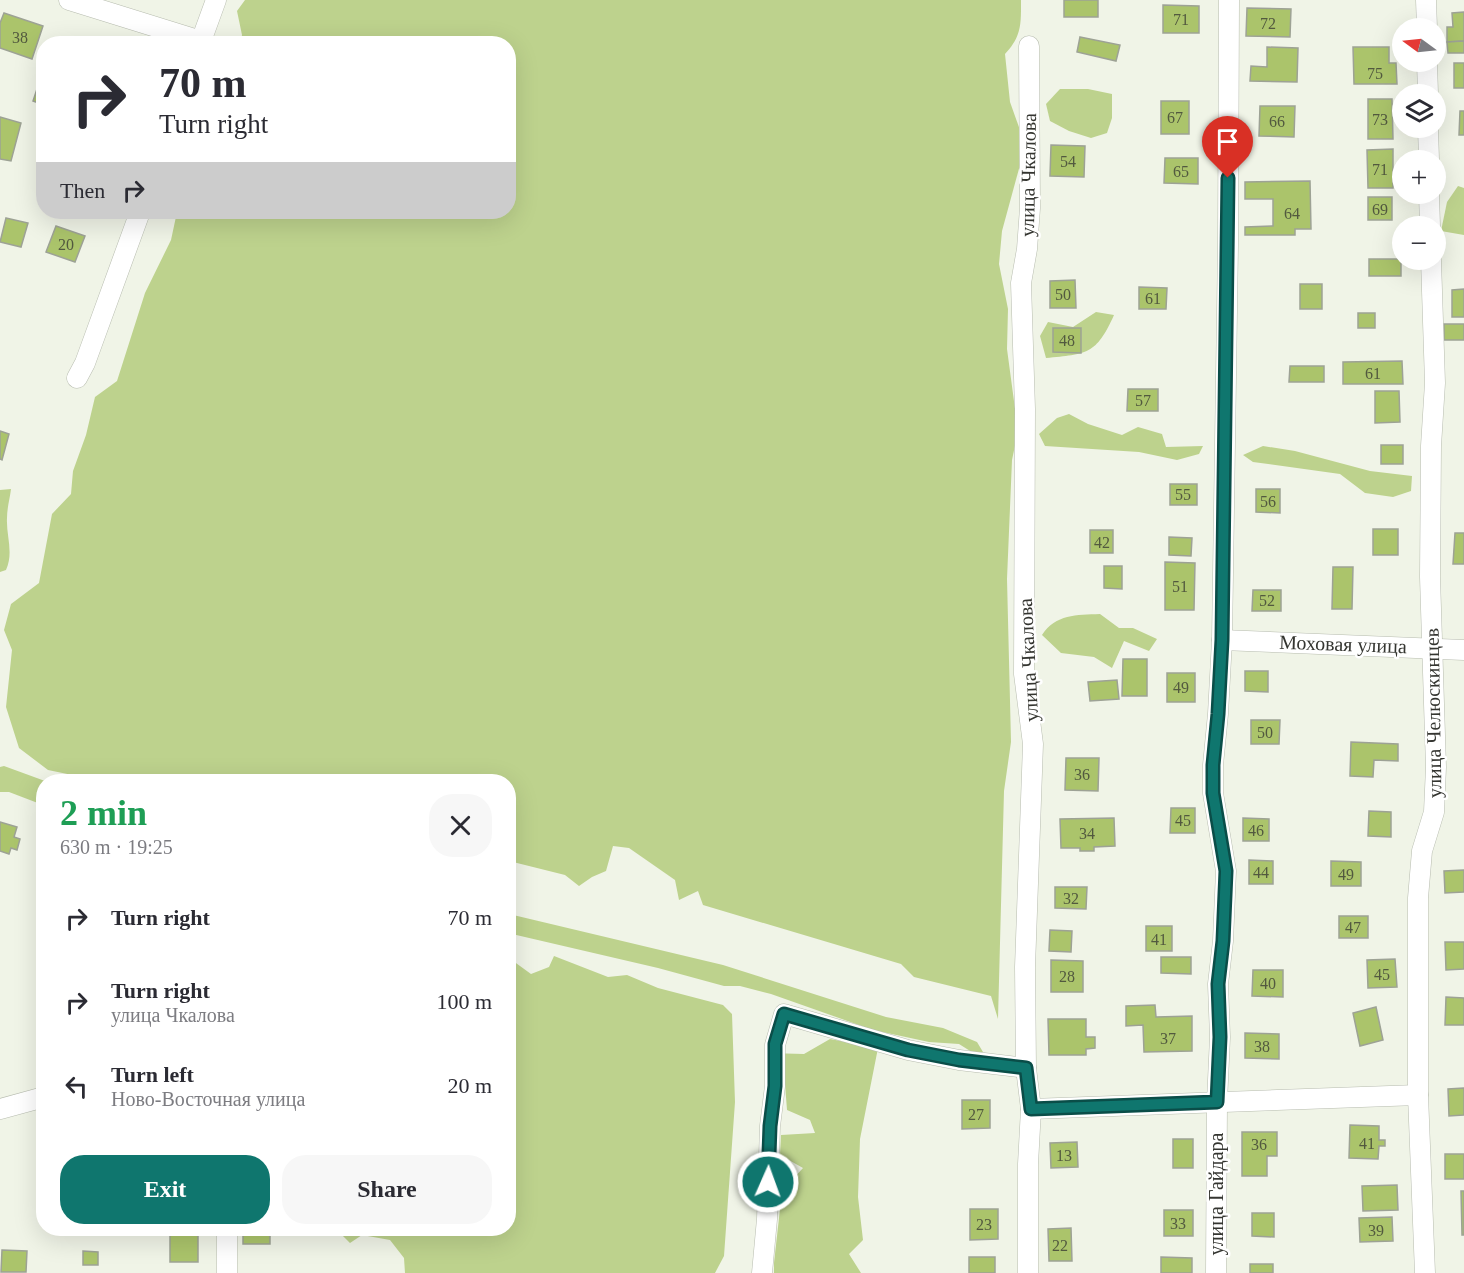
<!DOCTYPE html>
<meta charset="utf-8">
<style>
body{margin:0;font-family:Georgia,serif;background:#f7f7f7;color:#2b2b33;height:100vh;display:flex;flex-direction:column;font-size:22px;white-space:nowrap}
*{box-sizing:border-box;margin:0}
p{font-size:20px;color:#7c7c81}
.icon{flex:none;width:33px;height:33px;fill:none;stroke:currentColor;stroke-width:2;stroke-linecap:round;stroke-linejoin:round}
.map{position:relative;flex:1;overflow:hidden}
.sheet{position:absolute;left:36px;top:774px;width:480px;height:462px;display:flex;flex-direction:column;background:#fff;border-radius:24px;box-shadow:0 6px 24px #0002}
.sheet>*{flex:none}
.hud{position:absolute;left:36px;top:36px;width:480px;height:183px;border-radius:24px;box-shadow:0 6px 24px #0002;background:#fff;color:#2b2b33;overflow:hidden}
.needle{width:39px;rotate:285deg}
.tools{position:absolute;left:1392px;top:18px;display:grid;gap:12px}
.tools a{display:grid;place-items:center;width:54px;height:54px;border-radius:50%;background:#fff;box-shadow:0 6px 24px #0002;font-size:30px}
.pin{position:absolute;display:grid;place-items:center;width:51px;height:51px;color:#fff;margin:-62px -26px;border-radius:50% 50% 50% 0;rotate:-45deg;box-shadow:0 0 6px #0007}
.pin .icon{rotate:45deg}
.me{position:absolute;width:66px;margin:-33px;rotate:2deg;stroke-linejoin:round;filter:drop-shadow(0 0 4px #0008)}
.turn{display:flex;align-items:center;gap:21px;height:126px;padding:0 24px;font-size:27px}
.turn .icon{width:78px;height:78px;stroke-width:2.5}
.turn b{display:block;font-size:42px;line-height:51px}
.then{display:flex;align-items:center;height:57px;padding:0 24px;background:#0003;gap:12px;font-size:22px}
.round{display:grid;place-items:center;flex:none;width:63px;height:63px;border-radius:24px;background:#f7f7f7}
.summary{display:flex;align-items:center;justify-content:space-between;height:102px;padding:0 24px}
h1{font-size:36px;font-weight:600;line-height:45px;color:#1e9e55}
.cta{display:flex;gap:12px;margin-top:auto;padding:12px 24px}
.cta a{flex:1;height:69px;border-radius:24px;background:#0f766e;color:#fff;font-size:24px;font-weight:600;line-height:69px;text-align:center}
.cta a+a{background:#f7f7f7;color:#2b2b33}
ul{padding:0;list-style:none}
li{display:flex;align-items:center;gap:18px;height:84px;padding:0 24px}
li div{flex:1}
li b{display:block;font-size:22px}
li em{font-style:normal}
.map>svg:first-child{display:block}
.green{fill:#bdd28d}
.building{fill:#abc46b;stroke:#9da295;stroke-width:1.5}
.lines{fill:none;stroke-linecap:round;stroke-linejoin:round}
.minor-casing{stroke:#b7bcaf;stroke-width:21}
.minor{stroke:#fff;stroke-width:20}
.route-casing{stroke:#0a4d48;stroke-width:15}
.route{stroke:#0f766e;stroke-width:10}
.labels{text-anchor:middle;dominant-baseline:central;stroke-width:5;stroke-linejoin:round;paint-order:stroke}
.number-label{font-size:16px;fill:#52593f}
.street-label{font-size:20px;fill:#343530;stroke:#fff}
</style>
<div class="map">
<svg width="1464" height="1273" viewBox="0 0 1464 1273">
<rect width="100%" height="100%" fill="#f0f4e7"/>
<g class="green">
<path d="M245 0H1021C1021 23 1022 36 1005 54L1010 102 1020 130V165L1002 231 999 264 1008 309 1007 349 1018 431 1012 460 1007 579 1011 742 1004 791 998 1019 991 996 914 977 901 964 703 905 698 891 679 900 675 880 629 848 613 846 606 871 592 877 579 886 565 875 509 861 508 782H106L48 770 19 748 6 707 12 650 4 630 11 604 39 583 52 514 71 494 73 471 86 435 95 397 117 381 145 293 171 240 177 212H508V44L240 43 242 35 237 11Z"/>
<path d="M1060 89H1088L1112 94V118L1107 133 1091 138 1069 131 1050 121 1046 104Z"/>
<path d="M1458 186 1464 188V235L1441 231 1447 202Z"/>
<path d="M1096 312 1114 315C1096 355 1087 354 1046 358L1040 336 1048 322 1073 327Z"/>
<path d="M1069 414 1088 424 1122 435 1138 427 1162 434 1166 447 1203 446 1199 454 1177 460 1139 452 1045 446 1039 434 1057 418Z"/>
<path d="M1263 446 1295 451 1370 471 1412 476 1411 491 1393 497 1365 493 1340 474 1253 462 1243 455Z"/>
<path d="M11 489C10 498 7 508 7 518 6 536 14 552 6 570L0 572V490Z"/>
<path d="M1100 614 1119 628H1133L1157 639 1149 651 1124 641 1112 668 1094 657 1061 653 1042 635C1056 614 1076 615 1100 614Z"/>
<path d="M4 766 45 781 43 805 9 792H0V767Z"/>
<path d="M509 914 723 965 886 1017 943 1028 977 1042 983 1052 975 1054 959 1044 929 1042 873 1030 771 994 740 986H724L658 968 512 934 509 932Z"/>
<path d="M554 956 608 977 627 975 658 988 723 1005 732 1014 735 1102 724 1256 715 1273H405L404 1258 390 1240 362 1235 350 1243 336 1229 508 1228 509 958 531 974 549 967Z"/>
<path d="M830 1039 878 1048 860 1139 858 1197 863 1240 849 1254 861 1273H774V1263L782 1191 803 1168 780 1155 781 1135 815 1133 810 1120 787 1110 784 1071 768 1053 804 1054Z"/>
</g>
<g class="building">
<rect x="1064" y="0" width="34" height="17"/>
<path d="M1163 5 1199 6V33H1163Z"/>
<path d="M1247 8 1291 9 1290 37 1246 36Z"/>
<path d="M1464 12V41L1447 42V27H1453L1452 13Z"/>
<path d="M4 13 43 26 32 59 0 48V23Z"/>
<path d="M1080 37 1120 45 1116 61 1077 52Z"/>
<path d="M1464 41V53H1448L1447 42Z"/>
<path d="M1267 47 1298 48 1297 82 1250 81 1251 66 1267 67Z"/>
<path d="M1353 47H1389V63H1396L1397 84H1354Z"/>
<rect x="1454" y="63" width="10" height="25"/>
<path d="M41 77 44 78V105L33 101Z"/>
<path d="M1368 99H1392L1393 139H1368Z"/>
<rect x="1161" y="101" width="28" height="33"/>
<path d="M1260 106H1295L1294 137 1259 136Z"/>
<path d="M1460 111H1464V135H1459Z"/>
<path d="M0 117 21 123 11 161 0 159Z"/>
<path d="M1051 145 1085 146 1084 177 1050 176Z"/>
<path d="M1393 149V188H1368L1367 150Z"/>
<path d="M1165 158H1198V184L1164 183Z"/>
<path d="M1310 181 1311 229H1295V235H1245V227L1273 226V199H1245V182Z"/>
<rect x="1368" y="197" width="24" height="23"/>
<path d="M6 218 28 223 21 247 0 242Z"/>
<path d="M56 226 85 236 75 262 46 252Z"/>
<rect x="1369" y="259" width="32" height="17"/>
<path d="M1075 280 1076 308H1050V281Z"/>
<rect x="1300" y="284" width="22" height="25"/>
<path d="M1139 287 1167 288 1166 309H1139Z"/>
<path d="M1464 289V317H1452V290Z"/>
<rect x="1358" y="313" width="17" height="15"/>
<rect x="1444" y="324" width="20" height="16"/>
<path d="M1053 328H1081V353L1053 352Z"/>
<path d="M1402 361 1403 384H1343V362Z"/>
<path d="M1290 366H1324V382H1289Z"/>
<path d="M1128 389H1158V411H1127Z"/>
<path d="M1375 391H1399L1400 422 1375 423Z"/>
<path d="M0 431 9 434 2 460 0 459Z"/>
<rect x="1381" y="445" width="22" height="19"/>
<rect x="1170" y="484" width="27" height="21"/>
<path d="M1256 489H1280V513L1256 512Z"/>
<rect x="1373" y="529" width="25" height="26"/>
<rect x="1090" y="530" width="23" height="23"/>
<path d="M1455 533H1464V564H1453Z"/>
<path d="M1169 537 1192 538 1191 556 1169 555Z"/>
<path d="M1165 562 1195 563 1194 610H1165Z"/>
<path d="M1104 566H1122V589L1104 588Z"/>
<path d="M1333 567H1353L1352 609H1332Z"/>
<path d="M1253 590H1281V611H1252Z"/>
<path d="M1123 659H1147V696H1122Z"/>
<path d="M1245 671H1268V692L1245 691Z"/>
<rect x="1167" y="673" width="28" height="29"/>
<path d="M1117 680 1119 699 1090 701 1088 682Z"/>
<path d="M1251 720H1280L1279 744H1251Z"/>
<path d="M1351 742 1398 744V761L1374 760 1373 777 1350 776Z"/>
<path d="M1066 758H1099L1098 791 1065 790Z"/>
<path d="M1171 808H1195V833H1170Z"/>
<path d="M1369 811 1391 812V837L1368 836Z"/>
<path d="M1114 818 1115 846 1094 847V851H1080V848H1061L1060 819Z"/>
<path d="M1243 818 1269 819V841H1243Z"/>
<path d="M0 822 17 827 14 837 20 839 17 850 11 848 9 854 0 851Z"/>
<path d="M1249 860 1273 861V884H1249Z"/>
<path d="M1331 861 1361 862V886H1331Z"/>
<path d="M1464 870V892L1445 893 1444 871Z"/>
<path d="M1055 887H1087L1086 909 1055 908Z"/>
<rect x="1339" y="916" width="29" height="22"/>
<rect x="1146" y="926" width="26" height="25"/>
<path d="M1050 930 1072 931 1071 952 1049 951Z"/>
<path d="M1445 942H1464V969L1446 970Z"/>
<path d="M1161 957H1191V974L1161 973Z"/>
<path d="M1395 959 1397 987 1368 988 1367 960Z"/>
<path d="M1051 960 1083 961V992H1051Z"/>
<path d="M1253 970H1283V997L1252 996Z"/>
<path d="M1446 997 1464 998V1025H1445Z"/>
<path d="M1155 1005 1156 1017 1192 1016V1051L1144 1052 1143 1025 1126 1026V1006Z"/>
<path d="M1376 1007 1383 1040 1360 1046 1353 1013Z"/>
<path d="M1048 1019H1086V1037H1095V1048L1086 1049V1055H1049Z"/>
<path d="M1245 1033 1279 1034V1059L1245 1058Z"/>
<path d="M1464 1088V1115L1449 1116 1448 1089Z"/>
<path d="M962 1100H990V1128L962 1129Z"/>
<path d="M1350 1125 1379 1126V1140H1385V1146H1379L1378 1159 1349 1158Z"/>
<path d="M1242 1132H1277V1156H1267V1176H1242Z"/>
<rect x="1173" y="1139" width="20" height="29"/>
<path d="M1077 1142 1078 1167 1051 1168 1050 1143Z"/>
<rect x="1445" y="1154" width="19" height="25"/>
<path d="M1397 1185 1398 1210 1363 1211 1362 1186Z"/>
<path d="M1461 1191H1464V1235H1462Z"/>
<path d="M970 1209H998V1239L970 1240Z"/>
<rect x="1164" y="1210" width="29" height="26"/>
<path d="M1252 1213H1274V1237L1252 1236Z"/>
<path d="M1392 1217 1393 1241 1360 1242 1359 1218Z"/>
<rect x="243" y="1228" width="27" height="16"/>
<path d="M1071 1228 1072 1261H1049L1048 1229Z"/>
<rect x="170" y="1229" width="28" height="33"/>
<path d="M2 1250 27 1251 26 1272H1Z"/>
<path d="M83 1251 98 1252V1265H83Z"/>
<rect x="969" y="1257" width="26" height="16"/>
<path d="M1161 1257 1192 1258V1273H1161Z"/>
<rect x="1250" y="1264" width="23" height="9"/>
</g>
<g class="lines">
<g class="minor-casing">
<g id="minor">
<path d="M69 0 201 41"/>
<path d="M1426 0 1427 28"/>
<path d="M200 44 216 0"/>
<path d="M1427 62 1428 94"/>
<path d="M1428 128 1429 160"/>
<path d="M1429 194 1430 226"/>
<path d="M77 378 85 363 140 212"/>
<path d="M1222 640 1464 650"/>
<path d="M0 1109 44 1097"/>
<path d="M1031 1109 1418 1095"/>
<path d="M227 1228V1273"/>
<path d="M762 1273 767 1219 770 1126 775 1086V1045L784 1014 908 1050 959 1060 1026 1068"/>
<path d="M1028 1273V1164L1031 1109 1026 1068 1025 967 1033 744 1024 674 1025 409 1021 283 1027 249 1030 208 1029 46"/>
<path d="M1216 1273 1217 1102 1220 1037 1218 984 1223 941 1226 871 1213 793V765L1218 714 1222 640 1228 245 1229 0"/>
<path d="M1425 1273 1418 1095V898L1422 851 1434 812 1436 767 1430 577 1431 446 1435 383 1431 260"/>
</g>
</g>
<use href="#minor" class="minor"/>
</g>
<g class="lines">
<g class="route-casing">
<path id="route" d="M768 1182 770 1126 775 1086V1044L784 1014 908 1050 959 1060 1026 1068 1031 1109 1217 1102 1220 1037 1218 984 1223 941 1226 871 1213 793V765L1218 714 1222 640 1228 178"/>
</g>
<use href="#route" class="route"/>
</g>
<g class="labels">
<g class="number-label">
<text x="1181" y="19">71</text>
<text x="1268" y="23">72</text>
<text x="20" y="37">38</text>
<text x="1375" y="73">75</text>
<text x="1175" y="117">67</text>
<text x="1380" y="119">73</text>
<text x="1277" y="121">66</text>
<text x="1068" y="161">54</text>
<text x="1380" y="169">71</text>
<text x="1181" y="171">65</text>
<text x="1380" y="209">69</text>
<text x="1292" y="213">64</text>
<text x="66" y="244">20</text>
<text x="1063" y="294">50</text>
<text x="1153" y="298">61</text>
<text x="1067" y="340">48</text>
<text x="1373" y="373">61</text>
<text x="1143" y="400">57</text>
<text x="1183" y="494">55</text>
<text x="1268" y="501">56</text>
<text x="1102" y="542">42</text>
<text x="1180" y="586">51</text>
<text x="1267" y="600">52</text>
<text x="1181" y="687">49</text>
<text x="1265" y="732">50</text>
<text x="1082" y="774">36</text>
<text x="1183" y="820">45</text>
<text x="1256" y="830">46</text>
<text x="1087" y="833">34</text>
<text x="1261" y="872">44</text>
<text x="1346" y="874">49</text>
<text x="1071" y="898">32</text>
<text x="1353" y="927">47</text>
<text x="1159" y="939">41</text>
<text x="1382" y="974">45</text>
<text x="1067" y="976">28</text>
<text x="1268" y="983">40</text>
<text x="1168" y="1038">37</text>
<text x="1262" y="1046">38</text>
<text x="976" y="1114">27</text>
<text x="1367" y="1143">41</text>
<text x="1259" y="1144">36</text>
<text x="1064" y="1155">13</text>
<text x="1178" y="1223">33</text>
<text x="984" y="1224">23</text>
<text x="1376" y="1230">39</text>
<text x="1060" y="1245">22</text>
</g>
<g class="street-label">
<text transform="translate(1028 175) rotate(-89)">улица Чкалова</text>
<text transform="translate(1343 644) rotate(2)">Моховая улица</text>
<text transform="translate(1028 660) rotate(-93)">улица Чкалова</text>
<text transform="translate(1433 713) rotate(-91)">улица Челюскинцев</text>
<text transform="translate(1216 1194) rotate(-90)">улица Гайдара</text>
</g>
</g>
</svg>
<div class="tools">
<a><svg class="needle" viewBox="-14 -14 28 28"><path d="M0-13l5 13h-10z" fill="#e53935"/><path d="M0 13l5-13h-10z" fill="#7c7c81"/></svg></a>
<a><svg class="icon" aria-label="layers" viewBox="0 0 24 24"><path d="M12 4l9 5-9 5-9-5zM3 14l9 5 9-5"/></svg></a>
<a>+</a>
<a>−</a>
</div>
<div class="pin" style="left:1228px;top:178px;background:#d93025"><svg class="icon" aria-label="arrive" viewBox="0 0 24 24"><path d="M6 21V4h12l-3 4 3 4H6"/></svg></div>
<svg class="me" style="left:768px;top:1182px" viewBox="-20 -20 40 40"><circle r="17" fill="#0f766e" stroke="#fff" stroke-width="3"/><path d="M0-11L8 9 0 5-8 9z" fill="#fff"/></svg>
<div class="hud">
<div class="turn"><svg class="icon" aria-label="right" viewBox="0 0 24 24"><path d="M7 20v-9h11M14 6l5 5-5 5"/></svg><div><b>70 m</b>Turn right</div></div>
<div class="then">Then<svg class="icon" aria-label="right" viewBox="0 0 24 24"><path d="M7 20v-9h11M14 6l5 5-5 5"/></svg></div>
</div>
<section class="sheet">
<div class="summary"><div><h1>2 min</h1><p>630 m · 19:25</p></div><a class="round"><svg class="icon" aria-label="close" viewBox="0 0 24 24"><path d="M6 6l12 12M18 6L6 18"/></svg></a></div>
<ul>
<li><svg class="icon" aria-label="right" viewBox="0 0 24 24"><path d="M7 20v-9h11M14 6l5 5-5 5"/></svg><div><b>Turn right</b></div><em>70 m</em></li>
<li><svg class="icon" aria-label="right" viewBox="0 0 24 24"><path d="M7 20v-9h11M14 6l5 5-5 5"/></svg><div><b>Turn right</b><p>улица Чкалова</p></div><em>100 m</em></li>
<li><svg class="icon" aria-label="left" viewBox="0 0 24 24"><path d="M17 20v-9H6M10 6l-5 5 5 5"/></svg><div><b>Turn left</b><p>Ново-Восточная улица</p></div><em>20 m</em></li>
</ul>
<div class="cta"><a>Exit</a><a>Share</a></div>
</section>
</div>
